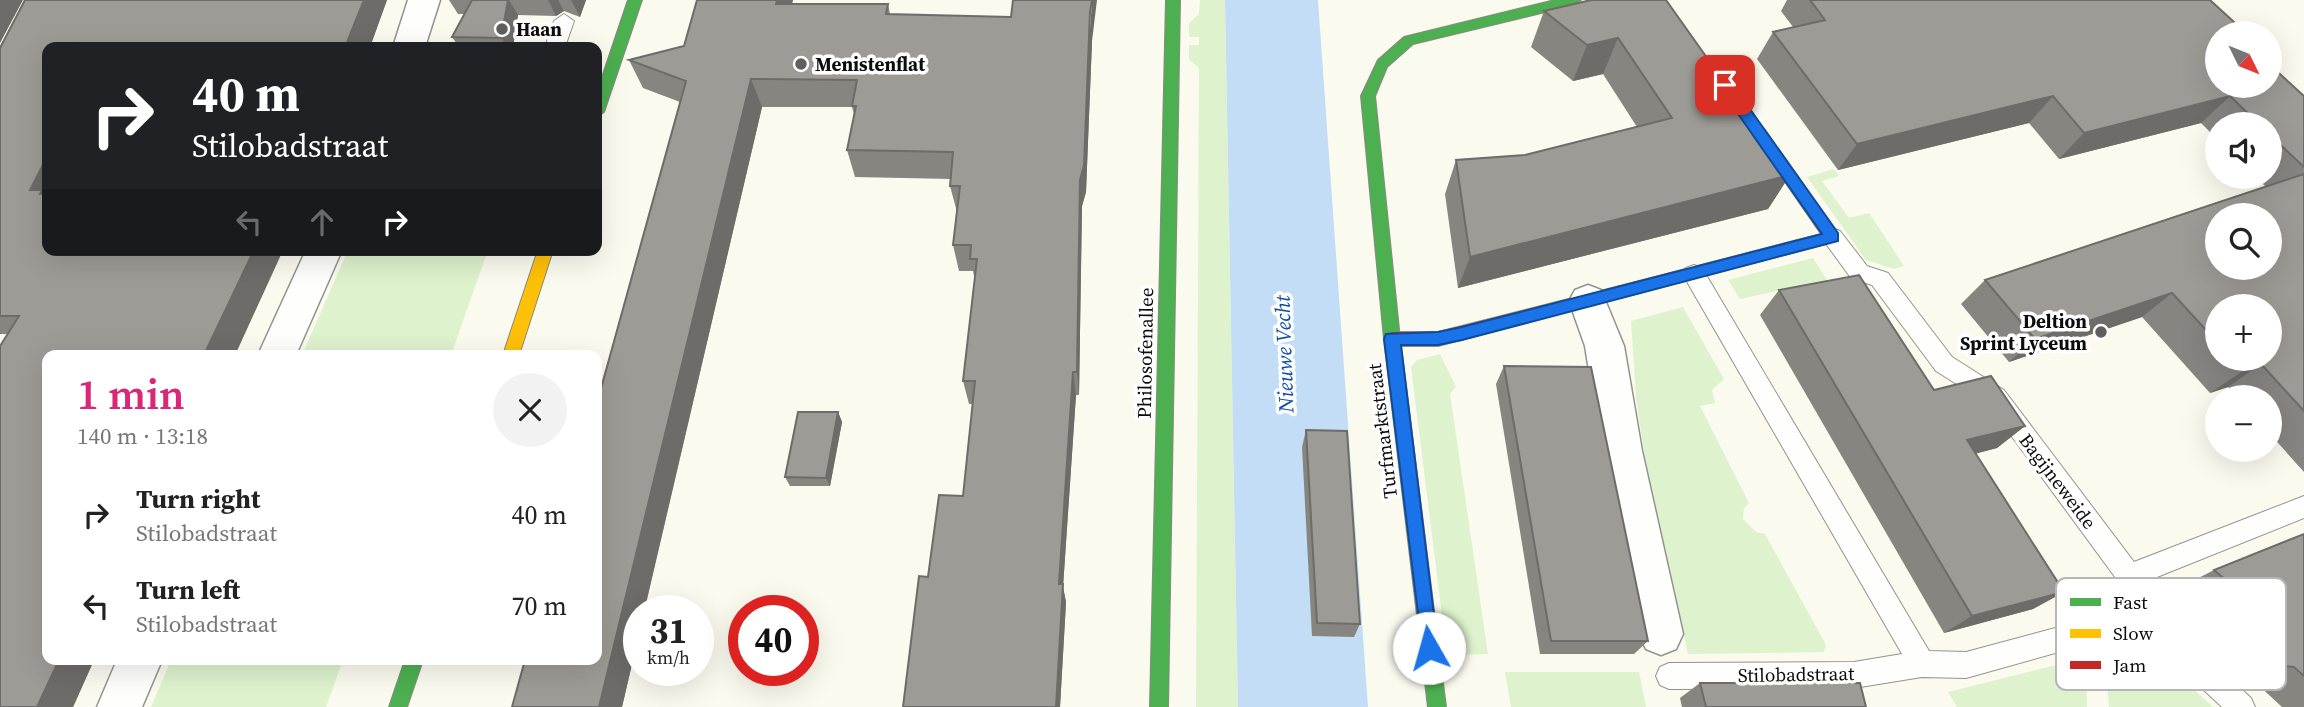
<!DOCTYPE html>
<meta charset="utf-8">
<style>
body{margin:0;font-family:"Source Serif 4",serif;background:#f2f2f2;color:#222;height:100vh;display:flex;flex-direction:column;font-size:26px;white-space:nowrap}
*{box-sizing:border-box;margin:0}
p{font-size:23px;color:#767676}
.icon{flex:none;width:38px;height:38px;fill:none;stroke:currentColor;stroke-width:2;stroke-linecap:round;stroke-linejoin:round}
.map{position:relative;flex:1;overflow:hidden}
.side{position:absolute;left:42px;top:350px;width:560px;height:315px;display:flex;flex-direction:column;background:#fff;border-radius:14px;box-shadow:0 7px 28px #0002}
.side>*{flex:none}
.top-card{position:absolute;left:42px;top:42px;width:560px;height:214px;border-radius:14px;box-shadow:0 7px 28px #0002;background:#202124;color:#fff;overflow:hidden}
.needle{width:46px;rotate:133deg}
.tools{position:absolute;left:2205px;top:21px;display:grid;gap:14px}
.tools a{display:grid;place-items:center;width:77px;height:77px;border-radius:50%;background:#fff;box-shadow:0 7px 28px #0002;font-size:35px}
.speed{position:absolute;left:623px;top:595px;display:flex;gap:14px;font-size:35px;font-weight:700;text-align:center}
.speed>*{display:grid;place-content:center;width:91px;height:91px;border-radius:50%;background:#fff;box-shadow:0 7px 28px #0002;line-height:1}
.speed small{font-size:18px;font-weight:400}
.speed .limit{border:10px solid #d22;background:#fff;color:#111}
.pin{position:absolute;display:grid;place-items:center;width:60px;height:60px;color:#fff;margin:-30px;border-radius:14px;box-shadow:0 4px 10px #0006}
.me{position:absolute;width:77px;margin:-38px;rotate:353deg;stroke-linejoin:round;filter:drop-shadow(0 0 5px #0008)}
.turn{display:flex;align-items:center;gap:24px;height:147px;padding:0 35px;font-size:32px}
.turn .icon{width:91px;height:91px;stroke-width:2.5}
.turn b{display:block;font-size:49px;line-height:60px}
.lanes{display:flex;align-items:center;height:66px;padding:0 35px;background:#0003;justify-content:center;gap:35px;direction:ltr}
.lanes .off{opacity:.35}
.round{display:grid;place-items:center;flex:none;width:74px;height:74px;border-radius:37px;background:#f2f2f2}
.summary{display:flex;align-items:center;justify-content:space-between;height:119px;padding:0 35px}
h1{font-size:42px;font-weight:600;line-height:52px;color:#db2777}
ul{padding:0;list-style:none}
li{display:flex;align-items:center;gap:21px;height:91px;padding:0 35px}
li div{flex:1}
li b{display:block;font-size:26px}
li em{font-style:normal}
.map>svg:first-child{display:block}
.green{fill:#def2cd}
.water{fill:#c3ddf7}
.lines{fill:none;stroke-linecap:round;stroke-linejoin:round}
.lane-casing{stroke:#93938e;stroke-width:2}
.street-casing{stroke:#93938e;stroke-width:3}
.fast-casing{stroke:#8a8a85;stroke-width:2}
.slow-casing{stroke:#8a8a85;stroke-width:2}
.jam-casing{stroke:#8a8a85;stroke-width:2}
.lane{fill:#fefefd;fill-rule:evenodd}
.street{fill:#fefefd;fill-rule:evenodd}
.fast{fill:#4caf50;fill-rule:evenodd}
.slow{fill:#ffc107;fill-rule:evenodd}
.jam{fill:#c62828;fill-rule:evenodd}
.wall{fill:#868580;fill-rule:evenodd}
.shaded-wall{fill:#6d6c68}
.building{fill:#9c9b95;stroke:#6d6c68;stroke-width:2;fill-rule:evenodd}
.route{fill:#1a73e8;stroke:#114b97;stroke-width:2}
.poi-dot{fill:#5f5f5b;stroke:#fff;stroke-width:2.5}
.labels{text-anchor:middle;dominant-baseline:central;stroke-width:7;stroke-linejoin:round;paint-order:stroke}
.poi-label{font-size:19px;font-weight:bold;fill:#0c0c0c;stroke:#fff;text-anchor:start}
.street-label{font-size:19px;fill:#0c0c0c;stroke:#fff}
.water-label{font-size:21px;font-style:italic;fill:#0e4da4;stroke:#fff}
.key{fill:#fff;stroke:#b6b6b6;stroke-width:2}
.key-label{font-size:19px;fill:#0c0c0c}
</style>
<div class="map">
<svg width="2304" height="707" viewBox="0 0 2304 707">
<rect width="100%" height="100%" fill="#fafaef"/>
<g class="green">
<path d="M1200 0H1225L1238 707H1196L1199 68 1189 59V45H1199V37H1189V23L1199 14Z"/>
<path d="M1834 169 1839 176 1822 181 1849 218 1869 213 1904 266 1894 269 1866 260 1807 177Z"/>
<path d="M348 250H488L451 355H302Z"/>
<path d="M1813 258 1840 300 1800 286 1740 299 1728 280Z"/>
<path d="M1683 307 1724 379 1712 390 1715 403 1700 406 1749 503 1744 508 1743 519 1756 532 1765 534 1826 645 1824 652 1688 654 1647 473 1636 397 1631 321Z"/>
<path d="M1440 354 1456 387 1450 394 1488 654 1447 655 1411 367 1417 360Z"/>
<path d="M2125 614 2157 616 2182 679 2213 707H2109L2107 682 2096 655 2132 645 2124 619Z"/>
<path d="M2080 659 2086 673 2087 707H1957L1948 692Z"/>
<path d="M171 660H343L326 707H151Z"/>
<path d="M1505 672H1639L1646 707H1511Z"/>
</g>
<path class="water" d="M1225 0H1318L1368 707H1238Z"/>
<g class="lines">
<g class="lane-casing">
<g id="lane">
<path d="M564 14 574 21 565 47H545L554 21Z"/>
<path d="M1832 228 1840 231 1867 266 1888 273 1952 357 2004 390 2134 562 2304 496V518L2152 579 2191 611 2211 661 2251 698 2255 707H2222L2192 679 2172 628 2132 595 2123 611 2116 636 1966 678 1922 677 1854 688 1669 689 1660 685 1656 676 1660 667 1669 663 1854 662 1902 654 1686 280 1683 274 1686 268 1694 265 1702 268 1929 651 1966 652 2096 617 2115 577 1988 404 1936 371 1872 285 1851 278 1821 237 1824 231Z"/>
</g>
</g>
<g class="street-casing">
<g id="street">
<path d="M408 0H440L425 47H393Z"/>
<path d="M306 250H342L296 355H258Z"/>
<path d="M1588 285 1601 290 1624 346 1642 451 1683 634 1676 649 1661 655 1646 649 1639 634 1602 451 1585 346 1569 301 1575 290Z"/>
<path d="M117 660H162L142 707H97Z"/>
</g>
</g>
<g class="fast-casing">
<g id="fast">
<path d="M628 0H642L604 112 597 117V92Z"/>
<path d="M1166 0H1180L1168 707H1150Z"/>
<path d="M1555 0H1581L1574 5 1413 44 1387 67 1375 96 1400 339 1446 707H1428L1384 339 1361 96 1378 60 1404 37Z"/>
<path d="M405 660H423L407 707H389Z"/>
</g>
</g>
<g class="slow-casing">
<g id="slow">
<path d="M1760 129 1765 130 1837 233 1839 237 1837 241 1620 298 1615 296 1612 292 1615 288 1620 286 1821 234 1755 138 1753 134Z"/>
<path d="M538 250H553L519 355H503Z"/>
</g>
</g>
<g class="jam-casing">
<path id="jam" d="M1620 286 1625 288 1628 292 1625 296 1438 346H1392L1386 344 1384 339 1386 334 1392 332H1438Z"/>
</g>
<use href="#lane" class="lane"/>
<use href="#street" class="street"/>
<use href="#fast" class="fast"/>
<use href="#slow" class="slow"/>
<use href="#jam" class="jam"/>
</g>
<g class="wall">
<path d="M25 0H387L370 47H47V250H283L235 355H47V660H94L73 707H0V346L8 334H0V48Z"/>
<path d="M449 0H586L580 17 564 11 556 16 518 15 513 47H459L452 37 464 14H458Z"/>
<path d="M1591 0 1790 175 1768 209 1458 288 1445 194 1456 160 1525 155 1637 127 1603 74 1573 81 1531 47 1544 11Z"/>
<path d="M1787 0H2210L2217 33 2304 96V472L2270 434V397H2237L2228 387 2210 393 2142 317 2009 362 1961 304 1985 280 2265 186 2256 177H2270V124H2217V139L2201 123 2059 159 2029 123 1838 170 1757 59 1773 32 1793 27 1781 11ZM2217 306 2270 359H2217Z"/>
<path d="M792 4H888L890 14 1092 41 1086 192 1082 206 1079 395H1076L1063 587 1066 602 1060 707H903L928 577 963 496 973 404H969L963 381 975 281 973 271H959L953 245 957 212 950 186 951 179 855 177 847 150 854 114 852 107H762L622 707H512L680 102 643 88 629 60 684 46Z"/>
<path d="M1779 290 1934 390 2025 426 1997 448 1975 454 2064 592 2033 609 1944 633 1760 315Z"/>
<path d="M1504 366 1648 641 1634 654H1540L1496 384Z"/>
<path d="M838 412 842 422 830 486H790L785 477Z"/>
<path d="M1306 430 1360 624 1354 637 1312 636 1302 447Z"/>
<path d="M2304 534V707H2282L2255 682 2236 680 2221 667 2224 627 2179 588 2214 570Z"/>
<path d="M1700 683 1866 707H1682L1680 698Z"/>
</g>
<g class="shaded-wall">
<path d="M0 0H23L0 43Z"/>
<path d="M364 0H387L370 47H345Z"/>
<path d="M508 0H509L518 15 513 47H507L501 38Z"/>
<path d="M548 0H558L564 11 556 16Z"/>
<path d="M571 0H586L580 17Z"/>
<path d="M777 0H793L786 32 776 4Z"/>
<path d="M1092 0H1097L1092 41 1086 192 1082 206 1079 395 1077 372 1080 180Z"/>
<path d="M1618 38 1603 74 1573 81 1587 45Z"/>
<path d="M751 79 762 107 644 611H639V634L622 707H599Z"/>
<path d="M2053 96 2029 123 1838 170 1857 144Z"/>
<path d="M2230 96 2201 123 2059 159 2084 133Z"/>
<path d="M47 157V204L30 190Z"/>
<path d="M1790 175 1768 209 1458 288 1470 257Z"/>
<path d="M254 250H283L235 355H204Z"/>
<path d="M2172 293 2142 317 2009 362 2035 339Z"/>
<path d="M2261 364 2228 387 2210 393 2243 371Z"/>
<path d="M1073 372 1076 395 1063 587 1066 602 1060 707H1056L1059 584Z"/>
<path d="M838 412 842 422 830 486 826 478Z"/>
<path d="M2025 426 1997 448 1941 462 1967 440Z"/>
<path d="M2064 592 2033 609 1944 633 1972 616Z"/>
<path d="M59 660H94L73 707H37Z"/>
</g>
<g class="building">
<path d="M25 0H364L345 47H47V157L30 190H42L40 194H47V250H254L204 355H47V660H59L37 707H0V346L19 316H0V48Z"/>
<path d="M472 0H508L501 38 452 37Z"/>
<path d="M697 0H777L776 4H888L886 14 1011 17 1013 0H1092L1090 12 1084 165 1080 180 1077 372H1073L1059 584H1063L1056 707H903L919 576 928 577 939 495 963 496 975 381H963L977 259H970L971 245H953L960 186H950L953 152 847 150 856 106H852L857 80 751 79 599 707H512L525 660H597V403L686 81 629 60 684 46Z"/>
<path d="M1591 0H1666L1790 175 1470 257 1456 160 1525 155 1672 118 1618 38 1587 45 1544 11Z"/>
<path d="M1810 0H2210L2246 33H2217V86H2270V65L2304 96V167L2270 135V124H2259L2230 96 2084 133 2053 96 1857 144 1773 32 1825 20Z"/>
<path d="M2304 174V411L2261 364 2243 371 2232 359H2270V306H2217V342L2172 293 2035 339 1985 280ZM2217 215H2270V268H2217Z"/>
<path d="M1859 275 1934 390 1991 376 2025 426 1967 440 2064 592 1972 616 1779 290Z"/>
<path d="M1504 366 1591 367 1648 641H1551Z"/>
<path d="M798 412H838L826 478 785 477Z"/>
<path d="M1306 430 1347 431 1360 624 1317 623Z"/>
<path d="M2304 534V676L2294 667 2274 665 2259 651 2261 610 2214 570Z"/>
<path d="M1700 683H1860L1866 707H1706Z"/>
</g>
<path class="route" d="M1725 80 1730 81 1838 233V241L1462 340 1438 345H1401L1438 648 1436 654 1429 657 1423 654 1384 339 1386 334 1438 332 1462 327 1822 234 1720 88 1718 85Z"/>
<g class="poi-dot">
<circle cx="502" cy="29" r="7"/>
<circle cx="801" cy="64" r="7"/>
<circle cx="2101" cy="332" r="7"/>
</g>
<g class="labels">
<g class="poi-label">
<text x="516" y="29">Haan</text>
<text x="815" y="64">Menistenflat</text>
<text x="2087" y="321" text-anchor="end">Deltion<tspan x="2087" dy="22">Sprint Lyceum</tspan></text>
</g>
<g class="street-label">
<text transform="translate(1145 353) rotate(-89)">Philosofenallee</text>
<text transform="translate(1382 431) rotate(-97)">Turfmarktstraat</text>
<text transform="translate(2058 481) rotate(53)">Bagijneweide</text>
<text transform="translate(1796 674) rotate(-1)">Stilobadstraat</text>
</g>
<g class="water-label">
<text transform="translate(1284 354) rotate(-92)">Nieuwe Vecht</text>
</g>
</g>
<rect x="2056" y="578" width="230" height="112" rx="10" class="key"/>
<rect x="2070" y="598" width="31" height="8" fill="#4caf50"/>
<rect x="2070" y="629" width="31" height="9" fill="#ffc107"/>
<rect x="2070" y="661" width="31" height="8" fill="#c62828"/>
<g class="key-label">
<text x="2113" y="609">Fast</text>
<text x="2113" y="640">Slow</text>
<text x="2113" y="672">Jam</text>
</g>
</svg>
<div class="tools">
<a><svg class="needle" viewBox="-14 -14 28 28"><path d="M0-13l5 13h-10z" fill="#e53935"/><path d="M0 13l5-13h-10z" fill="#767676"/></svg></a>
<a><svg class="icon" aria-label="sound" viewBox="0 0 24 24"><path d="M4 9h4l5-4v14l-5-4H4zM17 9q2 3 0 6"/></svg></a>
<a><svg class="icon" aria-label="search" viewBox="0 0 24 24"><circle cx="10" cy="10" r="6"/><path d="M15 15l6 6"/></svg></a>
<a>+</a>
<a>−</a>
</div>
<div class="speed"><div>31<small>km/h</small></div><div class="limit">40</div></div>
<div class="pin" style="left:1725px;top:85px;background:#d93025"><svg class="icon" aria-label="arrive" viewBox="0 0 24 24"><path d="M6 21V4h12l-3 4 3 4H6"/></svg></div>
<svg class="me" style="left:1429px;top:648px" viewBox="-20 -20 40 40"><circle r="19" fill="#fff"/><path d="M0-13L10 11 0 6-10 11z" fill="#1a73e8"/></svg>
<div class="top-card">
<div class="turn"><svg class="icon" aria-label="right" viewBox="0 0 24 24"><path d="M7 20v-9h11M14 6l5 5-5 5"/></svg><div><b>40 m</b>Stilobadstraat</div></div>
<div class="lanes"><svg class="icon off" aria-label="left" viewBox="0 0 24 24"><path d="M17 20v-9H6M10 6l-5 5 5 5"/></svg><svg class="icon off" aria-label="ahead" viewBox="0 0 24 24"><path d="M12 20V5M6 11l6-6 6 6"/></svg><svg class="icon" aria-label="right" viewBox="0 0 24 24"><path d="M7 20v-9h11M14 6l5 5-5 5"/></svg></div>
</div>
<section class="side">
<div class="summary"><div><h1>1 min</h1><p>140 m · 13:18</p></div><a class="round"><svg class="icon" aria-label="close" viewBox="0 0 24 24"><path d="M6 6l12 12M18 6L6 18"/></svg></a></div>
<ul>
<li><svg class="icon" aria-label="right" viewBox="0 0 24 24"><path d="M7 20v-9h11M14 6l5 5-5 5"/></svg><div><b>Turn right</b><p>Stilobadstraat</p></div><em>40 m</em></li>
<li><svg class="icon" aria-label="left" viewBox="0 0 24 24"><path d="M17 20v-9H6M10 6l-5 5 5 5"/></svg><div><b>Turn left</b><p>Stilobadstraat</p></div><em>70 m</em></li>
</ul>
</section>
</div>
